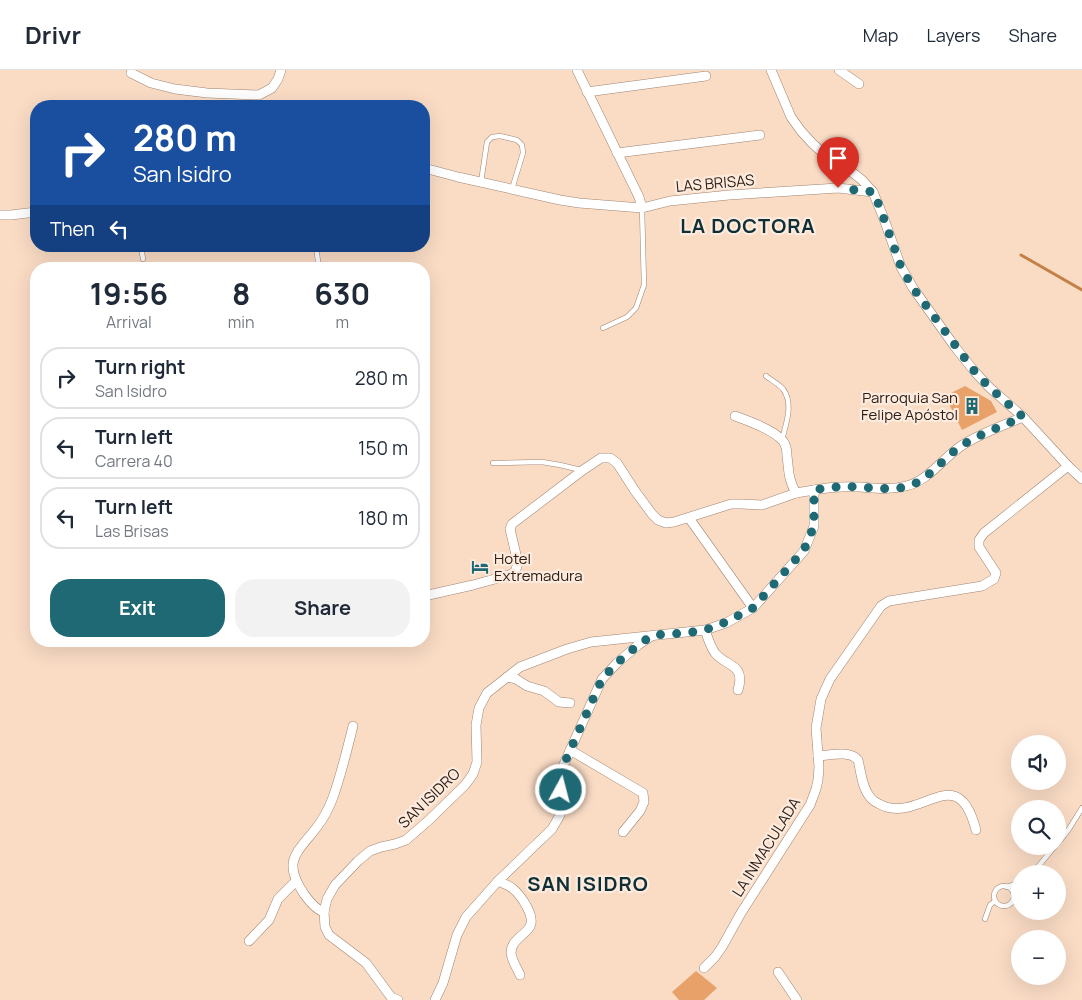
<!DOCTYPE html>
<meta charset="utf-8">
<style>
body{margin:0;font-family:Manrope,sans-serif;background:#f2f2f3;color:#1f2937;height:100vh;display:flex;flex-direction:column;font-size:19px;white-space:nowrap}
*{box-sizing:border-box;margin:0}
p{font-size:16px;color:#747a83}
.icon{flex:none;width:28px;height:28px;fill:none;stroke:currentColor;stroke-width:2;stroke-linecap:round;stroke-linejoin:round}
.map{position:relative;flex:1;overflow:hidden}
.details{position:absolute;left:30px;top:192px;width:400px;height:385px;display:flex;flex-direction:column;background:#fff;border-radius:20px;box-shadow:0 5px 20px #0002}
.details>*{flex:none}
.hud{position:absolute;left:30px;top:30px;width:400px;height:152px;border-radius:20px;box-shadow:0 5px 20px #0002;background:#1a4fa0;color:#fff;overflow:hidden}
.controls{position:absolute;left:1011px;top:665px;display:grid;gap:10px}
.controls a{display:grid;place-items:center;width:55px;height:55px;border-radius:50%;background:#fff;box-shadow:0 5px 20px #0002;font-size:25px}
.pin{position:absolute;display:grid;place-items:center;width:42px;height:42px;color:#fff;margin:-51px -21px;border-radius:50% 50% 50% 0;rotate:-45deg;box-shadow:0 0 5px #0007}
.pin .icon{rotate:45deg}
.me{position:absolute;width:55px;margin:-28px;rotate:7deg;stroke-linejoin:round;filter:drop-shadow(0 0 4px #0008)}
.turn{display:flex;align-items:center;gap:18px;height:105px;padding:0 20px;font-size:22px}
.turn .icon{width:65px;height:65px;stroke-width:2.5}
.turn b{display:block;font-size:35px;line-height:42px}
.then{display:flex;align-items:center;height:48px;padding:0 20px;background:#0003;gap:10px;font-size:19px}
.eta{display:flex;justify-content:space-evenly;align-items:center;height:85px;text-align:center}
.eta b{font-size:30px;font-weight:700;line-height:35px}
.cta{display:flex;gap:10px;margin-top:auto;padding:10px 20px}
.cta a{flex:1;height:58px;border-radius:20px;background:#1f6974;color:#fff;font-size:20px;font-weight:700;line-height:58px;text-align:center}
.cta a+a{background:#f2f2f3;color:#1f2937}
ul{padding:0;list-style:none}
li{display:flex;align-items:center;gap:15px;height:62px;margin:0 10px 8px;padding:0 10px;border:2px solid #e0e1e3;border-radius:20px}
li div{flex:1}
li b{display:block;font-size:19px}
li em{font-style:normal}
header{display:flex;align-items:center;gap:30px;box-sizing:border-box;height:70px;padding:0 25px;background:#fff;border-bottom:1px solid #e0e1e3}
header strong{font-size:24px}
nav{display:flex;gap:28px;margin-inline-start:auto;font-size:18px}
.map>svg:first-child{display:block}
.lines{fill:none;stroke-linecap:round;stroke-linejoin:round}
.stream{stroke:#c48047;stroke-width:3}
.building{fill:#e8a168}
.lane-casing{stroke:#a08470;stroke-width:5.5}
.street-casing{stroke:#a08470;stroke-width:10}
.lane{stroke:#fff;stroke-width:4.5}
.street{stroke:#fff;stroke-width:9}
.route{stroke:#1f6974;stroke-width:9;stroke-dasharray:0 16.2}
.labels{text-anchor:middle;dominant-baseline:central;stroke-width:4.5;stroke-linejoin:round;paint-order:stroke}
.street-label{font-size:15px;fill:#2c2118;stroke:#feebde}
.poi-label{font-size:15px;fill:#2c2118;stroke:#feebde;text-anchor:end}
.district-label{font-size:20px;font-weight:bold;letter-spacing:1px;fill:#0d2f35;stroke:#feebde}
</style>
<header>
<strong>Drivr</strong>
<nav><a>Map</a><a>Layers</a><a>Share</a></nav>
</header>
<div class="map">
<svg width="1082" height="930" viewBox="0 0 1082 930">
<rect width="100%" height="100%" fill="#fadcc5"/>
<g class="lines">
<path class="stream" d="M1021 185 1082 220"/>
</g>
<g class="building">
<path d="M965 316 991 331 997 342 962 360 945 326Z"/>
<path d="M696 901 717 918 704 930H679L672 922Z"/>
</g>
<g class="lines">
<g class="lane-casing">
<g id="lane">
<path d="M481 112 487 72 492 67 500 66 517 70 522 75 523 83 512 119"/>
<path d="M141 176 143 189"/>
<path d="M316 176 319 199"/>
<path d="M603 258 627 247 636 238 644 215 642 138"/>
<path d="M766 306C771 310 779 314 783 319 794 334 786 353 782 370"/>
<path d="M493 393 542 392 560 395 581 400"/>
<path d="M1058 773 1069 759 1082 738"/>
<path d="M1032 804 1055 776"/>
<circle cx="1004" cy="826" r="10"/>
<path d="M1007 817 1020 812"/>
<path d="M1014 826 1020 818"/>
<path d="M985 849 990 835 995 831"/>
</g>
</g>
<g class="street-casing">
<g id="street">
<path d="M577 0 639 127 642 138"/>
<path d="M771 0 791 47 801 61 812 73 825 85 848 99 862 110 873 122 884 149 901 197 913 218 955 277 975 302 989 317 1023 347 1068 396 1082 409"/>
<path d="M839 0 859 14"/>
<path d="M131 3 151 13 175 19 207 23 259 25 272 18 278 9 281 0"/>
<path d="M587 22 706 6"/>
<path d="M617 83 760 65"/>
<path d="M424 98 458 107 560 130 579 133 642 138 670 131 729 125 838 118 873 122"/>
<path d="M0 145H11L36 142"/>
<path d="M735 346C749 351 774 360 783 371 786 375 787 381 787 386 789 401 788 409 796 423"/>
<path d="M689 448 753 538"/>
<path d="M424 526 473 515 509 505 515 502 518 493 510 459 512 454 583 400 601 388H610L617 393 635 421 652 444 658 450 666 453 674 452 731 434H741L762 435 796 423 814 420"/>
<path d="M705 560C708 568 710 576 715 583 726 597 746 593 738 620"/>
<path d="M507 607 516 609 527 616 544 621 559 632 570 633"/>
<path d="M570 680 643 723 644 732 640 741 623 762"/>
<path d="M818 686C830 685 850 680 858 690 861 702 862 718 870 727 873 732 881 735 886 737 925 748 958 691 976 760"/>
<path d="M498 811C502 813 508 815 512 818 521 825 537 848 529 858 522 867 511 871 511 883 512 891 517 898 520 905"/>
<path d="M324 842C316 840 309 831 304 824 282 791 296 784 317 757 323 749 328 740 332 730 341 706 347 680 353 656"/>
<path d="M249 871 269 850 278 829 296 811"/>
<path d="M704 898 715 887 722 877 741 843 810 735 816 719 818 710 819 697 816 658 821 629 830 609 881 536 889 531 982 516 994 509 996 503 979 477V470L984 463 1068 396"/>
<path d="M778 902 797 930"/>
<path d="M398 930 391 927 366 893 329 865 325 857 324 842 327 829 335 815 358 791 370 781 381 777 395 774 406 770 429 750 465 715 473 704 477 692 476 655 479 638 487 623 520 597 567 579 591 572 705 560 726 553 753 538 804 481 814 456V420C829 417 844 416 860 417 875 418 890 420 906 416 928 411 942 389 961 376 979 364 1002 356 1023 347"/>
<path d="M435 930 443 913 457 865 466 847 498 811 552 759 560 745 562 732 561 720 564 694 602 609 617 593 638 575 650 567"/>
</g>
</g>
<use href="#lane" class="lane"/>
<use href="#street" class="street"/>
</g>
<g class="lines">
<path class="route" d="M561 720 564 694 602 609 617 593 638 575 653 565 687 563 705 560 726 552 753 538 804 480 814 456V420C829 417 844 416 860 417 875 418 890 420 906 417 928 411 942 389 961 376 980 364 1002 356 1023 347L989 317 975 302 913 218 901 197 884 149 874 122 838 118"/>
</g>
<defs>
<g id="building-bare" transform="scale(1.35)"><path d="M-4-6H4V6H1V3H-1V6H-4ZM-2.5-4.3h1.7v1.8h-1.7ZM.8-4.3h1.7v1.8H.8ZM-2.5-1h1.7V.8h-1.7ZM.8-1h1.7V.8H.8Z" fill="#1f6974" stroke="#feebde" stroke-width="2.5" paint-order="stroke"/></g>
<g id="hotel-bare" transform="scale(1.35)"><path d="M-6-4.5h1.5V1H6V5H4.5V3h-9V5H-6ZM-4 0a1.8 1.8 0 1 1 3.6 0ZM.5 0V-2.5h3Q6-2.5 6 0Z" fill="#1f6974" stroke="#feebde" stroke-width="2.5" paint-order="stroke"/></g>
</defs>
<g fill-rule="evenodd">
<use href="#building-bare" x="972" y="336"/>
<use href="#hotel-bare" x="480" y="497"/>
</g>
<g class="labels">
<g class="street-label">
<text transform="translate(715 113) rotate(-5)">LAS BRISAS</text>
<text transform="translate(429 728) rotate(-44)">SAN ISIDRO</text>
<text transform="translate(766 777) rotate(-58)">LA INMACULADA</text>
</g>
<g class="poi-label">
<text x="958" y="327">Parroquia San<tspan x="958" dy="17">Felipe Apóstol</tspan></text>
<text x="494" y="488" text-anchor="start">Hotel<tspan x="494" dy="17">Extremadura</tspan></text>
</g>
<g class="district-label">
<text x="748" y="155">LA DOCTORA</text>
<text x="588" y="813">SAN ISIDRO</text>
</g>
</g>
</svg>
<div class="controls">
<a><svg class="icon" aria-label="sound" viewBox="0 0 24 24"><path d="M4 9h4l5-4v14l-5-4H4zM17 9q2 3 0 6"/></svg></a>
<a><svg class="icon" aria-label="search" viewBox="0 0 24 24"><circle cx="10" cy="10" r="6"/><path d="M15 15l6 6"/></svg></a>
<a>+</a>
<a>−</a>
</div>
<div class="pin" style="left:838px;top:118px;background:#d93025"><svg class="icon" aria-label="arrive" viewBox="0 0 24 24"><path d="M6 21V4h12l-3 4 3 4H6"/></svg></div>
<svg class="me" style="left:561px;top:720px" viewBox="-20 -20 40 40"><circle r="17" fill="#1f6974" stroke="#fff" stroke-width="3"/><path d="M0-11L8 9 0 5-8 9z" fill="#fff"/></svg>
<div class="hud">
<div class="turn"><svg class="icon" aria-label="right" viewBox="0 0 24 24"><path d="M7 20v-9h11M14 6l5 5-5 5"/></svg><div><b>280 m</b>San Isidro</div></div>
<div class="then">Then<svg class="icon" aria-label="left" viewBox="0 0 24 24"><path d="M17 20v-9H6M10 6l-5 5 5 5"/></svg></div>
</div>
<section class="details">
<div class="eta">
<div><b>19:56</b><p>Arrival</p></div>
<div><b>8</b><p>min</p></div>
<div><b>630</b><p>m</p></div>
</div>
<ul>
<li><svg class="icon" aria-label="right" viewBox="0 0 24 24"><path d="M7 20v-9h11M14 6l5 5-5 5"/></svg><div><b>Turn right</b><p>San Isidro</p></div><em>280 m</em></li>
<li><svg class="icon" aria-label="left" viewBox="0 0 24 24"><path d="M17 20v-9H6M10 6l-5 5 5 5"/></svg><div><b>Turn left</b><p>Carrera 40</p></div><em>150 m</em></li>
<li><svg class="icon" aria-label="left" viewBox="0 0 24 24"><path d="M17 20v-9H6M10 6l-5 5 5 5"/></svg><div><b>Turn left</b><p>Las Brisas</p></div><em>180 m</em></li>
</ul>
<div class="cta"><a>Exit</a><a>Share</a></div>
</section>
</div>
